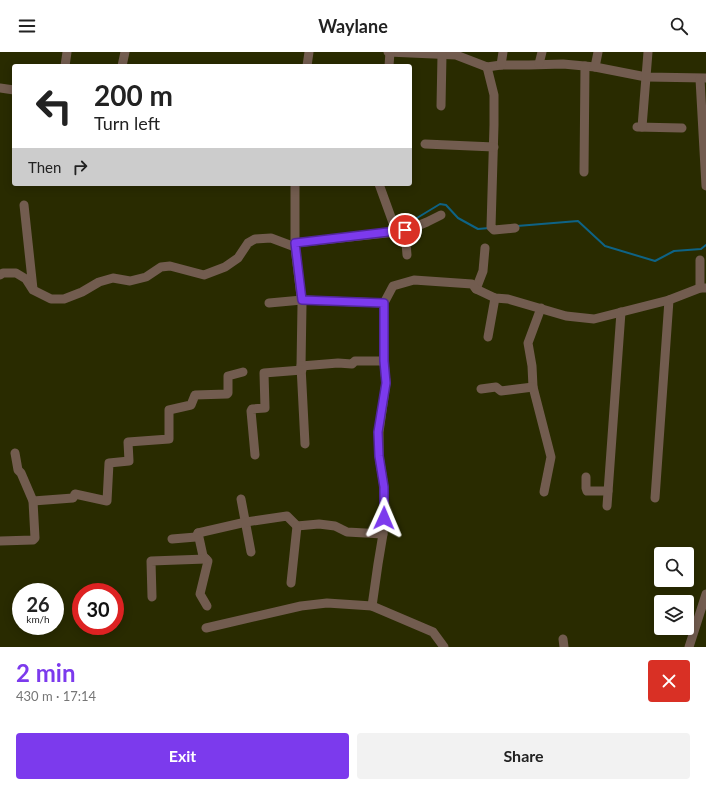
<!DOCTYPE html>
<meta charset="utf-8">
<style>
body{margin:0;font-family:Lato,sans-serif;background:#f2f2f2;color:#222;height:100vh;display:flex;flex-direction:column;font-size:15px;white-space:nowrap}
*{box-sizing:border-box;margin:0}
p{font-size:13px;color:#767676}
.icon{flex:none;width:22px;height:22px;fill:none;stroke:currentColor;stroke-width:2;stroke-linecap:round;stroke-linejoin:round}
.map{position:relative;height:595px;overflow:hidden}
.drawer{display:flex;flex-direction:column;background:#fff;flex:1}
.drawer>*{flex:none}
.guide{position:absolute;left:12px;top:12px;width:400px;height:122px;border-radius:4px;box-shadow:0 2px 10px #0003;background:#fff;color:#222;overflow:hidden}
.buttons{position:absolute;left:654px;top:495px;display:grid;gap:8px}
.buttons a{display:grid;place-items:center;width:40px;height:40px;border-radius:4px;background:#fff;box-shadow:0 2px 10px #0003;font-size:20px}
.speed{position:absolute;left:12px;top:531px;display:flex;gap:8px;font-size:20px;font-weight:700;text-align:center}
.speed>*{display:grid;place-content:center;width:52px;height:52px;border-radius:50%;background:#fff;box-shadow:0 2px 10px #0003;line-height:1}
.speed small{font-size:10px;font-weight:400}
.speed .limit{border:6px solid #d22;background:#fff;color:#111}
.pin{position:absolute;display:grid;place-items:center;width:34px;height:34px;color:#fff;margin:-17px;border:2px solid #fff;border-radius:50%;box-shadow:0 1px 4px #0007}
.me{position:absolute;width:44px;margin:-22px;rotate:1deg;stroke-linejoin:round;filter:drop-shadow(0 0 3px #0008)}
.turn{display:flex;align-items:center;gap:14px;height:84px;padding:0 16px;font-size:18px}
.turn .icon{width:52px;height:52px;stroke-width:2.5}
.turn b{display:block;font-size:28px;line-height:34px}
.then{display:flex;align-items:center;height:38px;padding:0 16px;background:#0003;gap:8px;font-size:15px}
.round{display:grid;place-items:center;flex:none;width:42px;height:42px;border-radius:4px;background:#f2f2f2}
.overview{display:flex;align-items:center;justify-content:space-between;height:68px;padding:0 16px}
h1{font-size:24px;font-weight:700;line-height:30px;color:#7c3aed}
.action{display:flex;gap:8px;margin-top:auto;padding:8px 16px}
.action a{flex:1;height:46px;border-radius:4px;background:#7c3aed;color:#fff;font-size:16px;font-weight:700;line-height:46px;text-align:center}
.action a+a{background:#f2f2f2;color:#222}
header{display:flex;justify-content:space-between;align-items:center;height:52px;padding:0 16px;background:#fff;font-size:18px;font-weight:700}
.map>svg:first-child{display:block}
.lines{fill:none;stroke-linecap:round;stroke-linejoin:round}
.stream{stroke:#0e6385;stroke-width:2}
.minor{stroke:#725c4f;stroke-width:9}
.route-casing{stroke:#51269a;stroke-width:10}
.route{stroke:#7c3aed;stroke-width:7}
</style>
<header><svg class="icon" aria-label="menu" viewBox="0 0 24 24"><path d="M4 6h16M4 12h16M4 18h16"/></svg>Waylane<svg class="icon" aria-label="search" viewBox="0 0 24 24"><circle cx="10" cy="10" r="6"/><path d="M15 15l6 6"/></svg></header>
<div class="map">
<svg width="706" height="595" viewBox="0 0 706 595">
<rect width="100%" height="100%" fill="#292b00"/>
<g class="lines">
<g class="stream">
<path d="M402 170 412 169 440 152 446 153 458 166 478 177 489 176"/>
<path d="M517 174 578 169 605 194 655 209 674 199 701 197 706 193"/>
</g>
<g class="minor">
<path d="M388 0 456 3 487 15 501 13H529L563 12 595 15 646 25 706 26"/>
<path d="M539 12 542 0"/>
<path d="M501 13 503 0"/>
<path d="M65 14 67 0"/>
<path d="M122 14 125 0"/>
<path d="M307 14 309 0"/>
<path d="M389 14 390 0"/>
<path d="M487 15 494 43V73L491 175 494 178 515 176"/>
<path d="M595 15 598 0"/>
<path d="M700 27 706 134"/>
<path d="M0 36 14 38"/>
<path d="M441 54 442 3"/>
<path d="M637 75 682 76"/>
<path d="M642 75 648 0"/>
<path d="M425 92 494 95"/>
<path d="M584 120 585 14"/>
<path d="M295 132V195L302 253 301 314 305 392"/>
<path d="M379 132 396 179"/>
<path d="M24 153 33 237"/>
<path d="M405 179 407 203"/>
<path d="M295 191 405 179 427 170 441 163"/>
<path d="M0 223 3 221H16L26 227 33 238 51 247H64L82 240 99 230 113 226 130 229 146 225 161 215 170 214 204 223 225 215 238 206 248 191 255 187 271 186 295 195"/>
<path d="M700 236V208"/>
<path d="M476 237 483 219 485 196"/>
<path d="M269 251 302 248 384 251"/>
<path d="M541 256 528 291 532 314 533 335 551 405 544 440"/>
<path d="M488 285 495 246"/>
<path d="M301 314 338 311 352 312 355 309H384"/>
<path d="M481 337 496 335 501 339 533 335"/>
<path d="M255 403 251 359 252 357 265 356 264 321 302 318"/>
<path d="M586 425V436L587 439H608"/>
<path d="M655 446 669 248"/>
<path d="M241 447 251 500"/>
<path d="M33 449 73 446 75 442 107 449 109 411 129 409 128 390 169 387V358L191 353 195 343 227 342 228 341V324L243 320"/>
<path d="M607 454 621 260"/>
<path d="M297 474 319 472 335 474 347 480 383 482"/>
<path d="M198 481 203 504 208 509 200 542 207 554"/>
<path d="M172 487 196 485 198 481 246 470 287 464 297 474"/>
<path d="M0 489 33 488 35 486 33 449 21 421 18 418 15 401"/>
<path d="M291 531 297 474"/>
<path d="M152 545 151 509 206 507"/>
<path d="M372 554 378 512 383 482 384 435 379 404V380L386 331 384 309V251L393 234 414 228 472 232 476 237 495 246 508 247 566 264 594 267 669 248 700 236H706"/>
<path d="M206 576 301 554 327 551 372 554 433 580 444 595"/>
<path d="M563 587 564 595"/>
<path d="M689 595 706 542"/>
</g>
</g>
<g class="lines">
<g class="route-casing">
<path id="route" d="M384 466V435L379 404 378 380 386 331 384 309V251L302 248 295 191 405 178"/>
</g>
<use href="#route" class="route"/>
</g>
</svg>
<div class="buttons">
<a><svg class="icon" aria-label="search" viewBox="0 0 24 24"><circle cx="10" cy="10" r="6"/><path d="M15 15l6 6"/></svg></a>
<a><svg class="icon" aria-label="layers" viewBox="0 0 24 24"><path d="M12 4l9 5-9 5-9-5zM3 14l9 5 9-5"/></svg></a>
</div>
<div class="speed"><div>26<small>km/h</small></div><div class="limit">30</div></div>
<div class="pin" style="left:405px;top:178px;background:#d93025"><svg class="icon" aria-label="arrive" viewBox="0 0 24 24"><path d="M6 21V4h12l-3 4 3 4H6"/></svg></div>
<svg class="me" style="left:384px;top:466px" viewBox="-20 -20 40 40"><path d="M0-17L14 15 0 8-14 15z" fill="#7c3aed" stroke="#fff" stroke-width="4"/></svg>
<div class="guide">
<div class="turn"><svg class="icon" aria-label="left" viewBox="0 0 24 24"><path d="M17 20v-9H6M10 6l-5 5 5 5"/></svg><div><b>200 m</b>Turn left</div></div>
<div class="then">Then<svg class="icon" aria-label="right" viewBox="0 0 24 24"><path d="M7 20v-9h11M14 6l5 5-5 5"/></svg></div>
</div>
</div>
<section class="drawer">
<div class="overview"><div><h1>2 min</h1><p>430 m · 17:14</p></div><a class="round" style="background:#d93025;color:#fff"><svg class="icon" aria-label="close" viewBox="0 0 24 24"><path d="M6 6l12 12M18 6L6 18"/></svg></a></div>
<div class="action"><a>Exit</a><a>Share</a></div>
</section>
